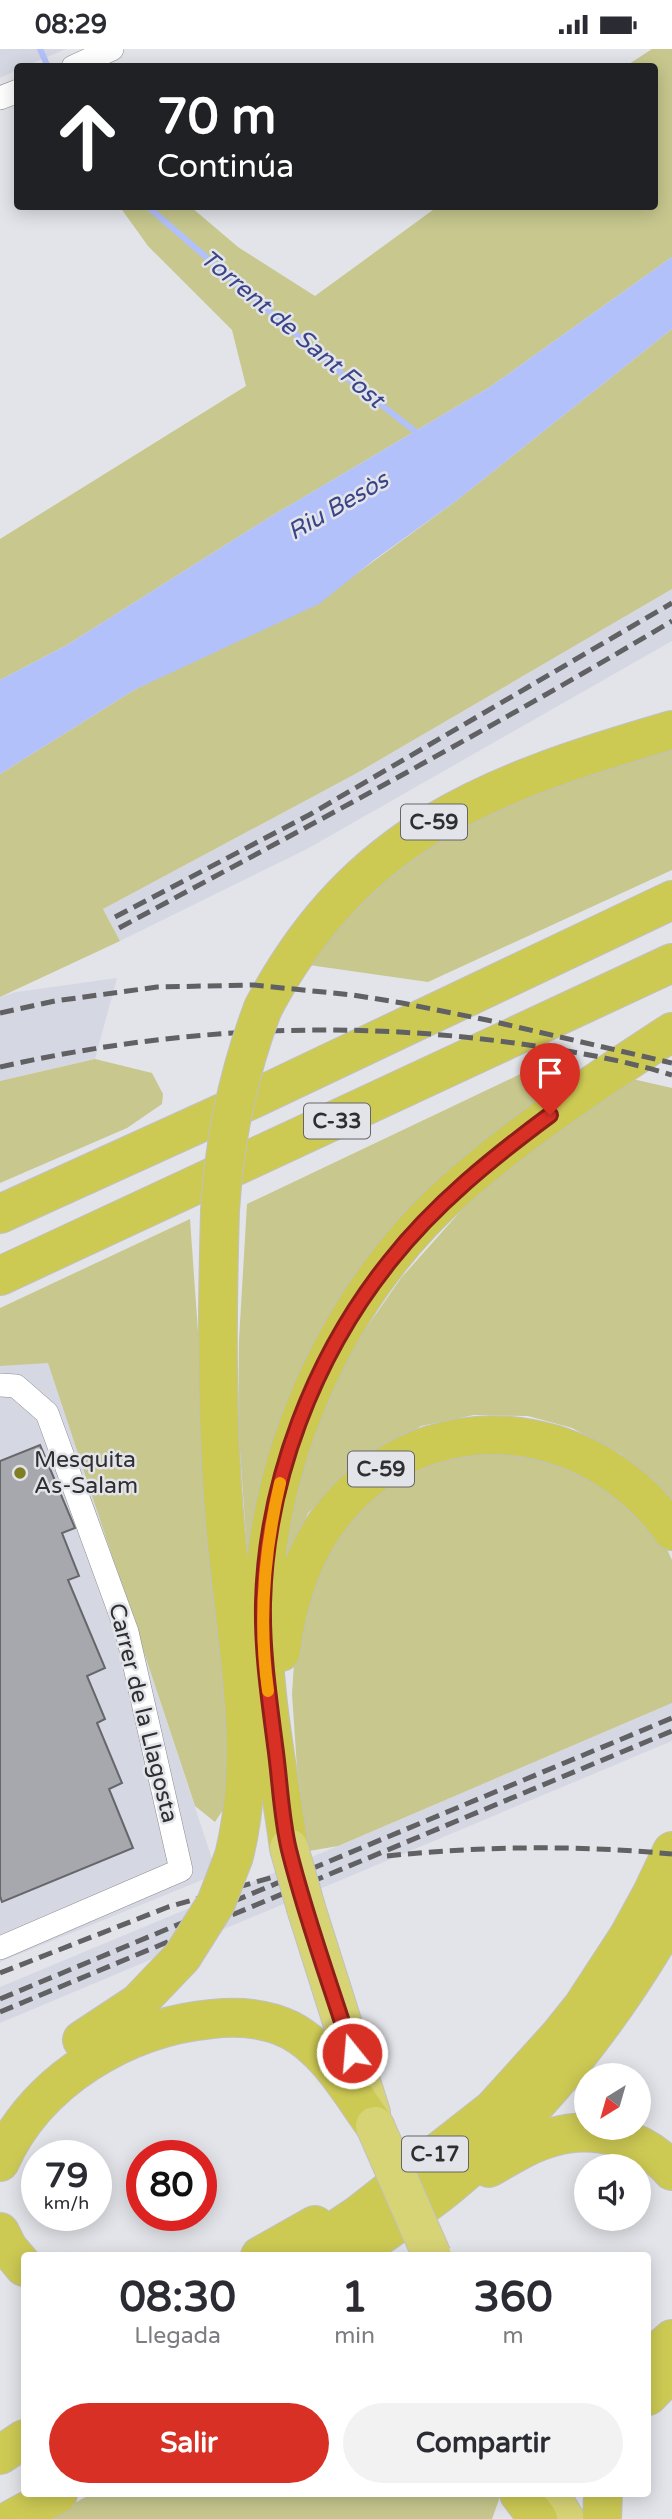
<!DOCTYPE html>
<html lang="es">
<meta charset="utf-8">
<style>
body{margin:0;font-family:"Varela Round",sans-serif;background:#f2f2f3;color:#2b2b33;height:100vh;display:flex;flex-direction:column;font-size:26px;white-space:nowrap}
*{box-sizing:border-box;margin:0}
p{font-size:23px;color:#7c7c81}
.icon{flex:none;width:38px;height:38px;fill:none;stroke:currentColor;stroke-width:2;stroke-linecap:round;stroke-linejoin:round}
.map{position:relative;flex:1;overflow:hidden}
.panel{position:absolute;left:21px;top:2203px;width:630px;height:245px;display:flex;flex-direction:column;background:#fff;border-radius:7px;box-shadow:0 4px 18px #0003}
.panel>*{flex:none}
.banner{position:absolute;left:14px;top:14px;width:644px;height:147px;border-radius:7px;box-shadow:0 4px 18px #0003;background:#202124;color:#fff;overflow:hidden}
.needle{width:46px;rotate:217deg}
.tools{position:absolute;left:574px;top:2014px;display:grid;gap:14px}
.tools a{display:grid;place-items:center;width:77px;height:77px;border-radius:50%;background:#fff;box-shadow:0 4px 18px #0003;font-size:35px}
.speed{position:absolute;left:21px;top:2091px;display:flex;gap:14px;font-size:35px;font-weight:700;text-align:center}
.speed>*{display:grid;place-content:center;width:91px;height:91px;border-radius:50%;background:#fff;box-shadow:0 4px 18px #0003;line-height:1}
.speed small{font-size:18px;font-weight:400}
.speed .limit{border:10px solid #d22;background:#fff;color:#111}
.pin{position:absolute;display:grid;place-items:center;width:60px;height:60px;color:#fff;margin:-72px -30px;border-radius:50% 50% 50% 0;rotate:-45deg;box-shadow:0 0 7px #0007}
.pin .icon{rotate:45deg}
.me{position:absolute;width:77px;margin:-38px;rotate:343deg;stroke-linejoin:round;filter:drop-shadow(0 0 5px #0008)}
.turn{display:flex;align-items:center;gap:24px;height:147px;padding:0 28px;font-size:32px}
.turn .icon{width:91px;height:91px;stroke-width:2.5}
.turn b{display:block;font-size:49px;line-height:60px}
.eta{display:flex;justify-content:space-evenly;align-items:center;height:119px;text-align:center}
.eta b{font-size:42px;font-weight:700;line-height:49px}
.cta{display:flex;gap:14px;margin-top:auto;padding:14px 28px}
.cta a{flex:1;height:80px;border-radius:42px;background:#d93025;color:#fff;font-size:28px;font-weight:700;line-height:80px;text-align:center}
.cta a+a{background:#f2f2f3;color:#2b2b33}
.status{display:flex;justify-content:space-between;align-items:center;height:49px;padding:0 35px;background:#fff;direction:ltr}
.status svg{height:19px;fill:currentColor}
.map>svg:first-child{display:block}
.built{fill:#d5d8e3}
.green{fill:#c7c78e}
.water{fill:#b3c1fb}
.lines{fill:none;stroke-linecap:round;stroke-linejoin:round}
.stream{stroke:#b3c1fb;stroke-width:6}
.building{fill:#a7a8ad;stroke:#66676b;stroke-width:2}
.minor-casing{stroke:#8b8c90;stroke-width:24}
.trunk-casing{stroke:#c1c1c1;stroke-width:40}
.motorway-casing{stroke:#c1c1c1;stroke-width:40}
.minor{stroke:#fff;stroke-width:23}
.trunk{stroke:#d7d476;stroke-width:38}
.motorway{stroke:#cdca54;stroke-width:38}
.rail{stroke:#616164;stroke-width:5;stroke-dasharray:14 7;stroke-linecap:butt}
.trunk-bridge-casing{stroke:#c1c1c1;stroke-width:40;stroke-linecap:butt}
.motorway-bridge-casing{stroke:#c1c1c1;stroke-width:40;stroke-linecap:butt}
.trunk-bridge{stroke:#d7d476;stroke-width:38}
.motorway-bridge{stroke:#cdca54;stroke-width:38}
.route-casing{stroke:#8d1f18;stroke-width:18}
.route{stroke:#d93025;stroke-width:12}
.slow{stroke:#f59e0b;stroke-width:12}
.poi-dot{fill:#807e25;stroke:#e3e4e9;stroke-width:2.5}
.labels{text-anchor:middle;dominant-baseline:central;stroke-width:5;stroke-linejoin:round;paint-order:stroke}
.shield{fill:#e3e4e9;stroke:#656568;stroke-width:2}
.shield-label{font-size:21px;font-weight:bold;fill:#2f2f31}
.poi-label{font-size:23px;fill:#2f2f31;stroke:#e3e4e9;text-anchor:start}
.street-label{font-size:23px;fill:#2f2f31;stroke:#e3e4e9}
.water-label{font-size:24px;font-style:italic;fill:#3a4488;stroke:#e3e4e9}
</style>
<div class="status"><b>08:29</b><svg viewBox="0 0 49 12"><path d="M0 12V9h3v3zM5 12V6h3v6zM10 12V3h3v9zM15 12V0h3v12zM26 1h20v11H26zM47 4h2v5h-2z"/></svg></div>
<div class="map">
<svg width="672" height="2470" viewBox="0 0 672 2470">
<rect width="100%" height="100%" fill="#e3e4e9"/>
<g class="built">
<path d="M0 0H66L26 17 18 18 17 21 0 29Z"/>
<path d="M672 540V592L307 800 120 892 103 860 357 724Z"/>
<path d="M117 929 95 1010 0 1032V948L16 943Z"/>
<path d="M48 1313 217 1825 0 1913V1317Z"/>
<path d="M672 1654V1692L0 1974V1938L338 1797Z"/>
</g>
<g class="green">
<path d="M652 0H672V208L490 338 270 468 67 596 0 631V490L246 337 232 281 148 197 120 158H191L238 198 315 247 437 158H654V18L626 17Z"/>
<path d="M672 280V540L357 724 103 860 120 892 0 948V725L134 641 337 539 456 452Z"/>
<path d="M672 695V821L428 933 302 915 354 858 420 802 497 758Z"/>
<path d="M95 1010 152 1024 163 1045 162 1055 127 1079 0 1134V1032Z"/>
<path d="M529 1021 568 1030 371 1210 250 1545 238 1373 239 1291 247 1155Z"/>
<path d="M628 1029 672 1039V1452L621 1405 572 1379 528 1367 474 1366 421 1377 345 1428 308 1464 279 1542 294 1441 325 1349 355 1295 401 1229 467 1155 513 1115Z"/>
<path d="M190 1170 231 1748 215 1773 195 1757 48 1314 0 1317V1259Z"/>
<path d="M476 1402 553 1409 617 1442 666 1498 672 1511V1654L338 1797 309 1802 297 1719 292 1645 295 1600 316 1520 358 1457 430 1412Z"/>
<path d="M91 2445H501L492 2470H45Z"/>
</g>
<path class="water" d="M672 208V280L456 452 374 511 319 555 134 641 0 725V631L67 596 270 468 490 338Z"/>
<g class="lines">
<g class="stream">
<path d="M40 0 48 18"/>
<path d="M148 158 348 330 420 386"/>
</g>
</g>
<path class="building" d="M40 1396 75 1479 62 1484 79 1527 68 1531 105 1619 87 1627 105 1670 97 1674 122 1734 109 1740 133 1799 2 1853 0 1847V1412Z"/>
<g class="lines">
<g class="minor-casing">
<g id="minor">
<path d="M73 18 112 0"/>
<path d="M0 49 18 42"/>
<path d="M0 1336 16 1337 47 1364 127 1583 181 1821 0 1899"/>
</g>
</g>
<g class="trunk-casing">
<g id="trunk">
<path d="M306 1859 371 2064"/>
<path d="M550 2445 565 2470"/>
</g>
</g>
<g class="motorway-casing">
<g id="motorway">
<path d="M263 959C357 782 490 734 672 681"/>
<path d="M220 1162C217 1267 216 1371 225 1475 234 1585 261 1699 234 1807"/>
<path d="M0 1165 253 1050 672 851"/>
<path d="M0 1227 672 914"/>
<path d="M281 1603C288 1545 307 1489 350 1446 445 1350 598 1375 672 1482"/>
<path d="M289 1799C278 1718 260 1635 263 1553 269 1398 342 1240 458 1138 525 1080 598 1031 672 983"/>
<path d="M82 1991 138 1954 182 1908"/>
<path d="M0 2113C36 2032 125 1978 212 1970 239 1967 266 1969 290 1981 327 2000 351 2044 375 2077"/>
<path d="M489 2119C510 2107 530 2094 553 2088 594 2076 644 2089 672 2122"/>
<path d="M0 2183 8 2199 24 2218"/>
<path d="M260 2207 315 2176"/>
<path d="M296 2207 358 2166 493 2060 559 1987 583 1957 628 1888 652 1844 672 1802"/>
<path d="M350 2207C383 2184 419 2162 450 2136 541 2062 614 1968 672 1866"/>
<path d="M648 2311 672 2290"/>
<path d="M648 2347 672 2322"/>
<path d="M0 2406 24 2390"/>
<path d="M519 2445 538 2470"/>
<path d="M12 2470 58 2445"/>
<path d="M602 2470 603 2445"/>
</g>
</g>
<use href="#minor" class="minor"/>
<use href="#trunk" class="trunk"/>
<use href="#motorway" class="motorway"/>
<g class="rail">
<path d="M115 868 309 766 672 554"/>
<path d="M119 879C305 779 491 680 672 572"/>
<path d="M0 964 55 952 157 938 253 936 353 946 402 954 487 971 672 1014"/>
<path d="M0 1018C172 979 347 970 521 995 572 1002 623 1011 672 1026"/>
<path d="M387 1807C483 1797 576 1796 672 1805"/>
<path d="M0 1924 168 1858 277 1827"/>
<path d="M0 1950 672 1669"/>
<path d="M0 1963 672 1682"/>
</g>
<g class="trunk-bridge-casing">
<g id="trunk-bridge">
<path d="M289 1799 306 1859"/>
<path d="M375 2077 432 2207"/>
</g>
</g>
<g class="motorway-bridge-casing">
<g id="motorway-bridge">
<path d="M220 1162C224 1091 238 1025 263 959"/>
<path d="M182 1908 216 1854 234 1807"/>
</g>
</g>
<use href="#trunk-bridge" class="trunk-bridge"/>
<use href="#motorway-bridge" class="motorway-bridge"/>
</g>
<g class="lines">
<g class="route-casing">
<path id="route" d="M352 2004C331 1937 306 1870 289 1801 281 1768 280 1731 275 1696 269 1649 262 1602 263 1554 266 1432 314 1307 390 1212 435 1155 492 1109 550 1066"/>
</g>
<use href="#route" class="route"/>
<path class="slow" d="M268 1642C258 1572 264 1503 280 1434"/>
</g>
<circle class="poi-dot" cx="20" cy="1424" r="7"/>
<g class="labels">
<g class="shield">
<rect x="401" y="755.5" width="66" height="35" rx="5"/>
<rect x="304" y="1054.5" width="66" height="35" rx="5"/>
<rect x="348" y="1402.5" width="66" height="35" rx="5"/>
<rect x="402" y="2087.5" width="66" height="35" rx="5"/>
</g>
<g class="shield-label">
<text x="434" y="773">C-59</text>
<text x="337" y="1072">C-33</text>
<text x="381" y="1420">C-59</text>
<text x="435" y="2105">C-17</text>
</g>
<g class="poi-label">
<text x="34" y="1411">Mesquita<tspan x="34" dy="26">As-Salam</tspan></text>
</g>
<g class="street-label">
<text transform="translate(143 1664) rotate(76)">Carrer de la Llagosta</text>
</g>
<g class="water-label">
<text transform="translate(292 280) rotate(40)">Torrent de Sant Fost</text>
<text transform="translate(338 457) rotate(-30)">Riu Besòs</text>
</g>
</g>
</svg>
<div class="tools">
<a><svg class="needle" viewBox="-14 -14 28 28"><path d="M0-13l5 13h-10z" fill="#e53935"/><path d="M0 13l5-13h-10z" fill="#7c7c81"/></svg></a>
<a><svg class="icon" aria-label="sound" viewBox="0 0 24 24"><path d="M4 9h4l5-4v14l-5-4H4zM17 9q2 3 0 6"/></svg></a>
</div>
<div class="speed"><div>79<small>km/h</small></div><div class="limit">80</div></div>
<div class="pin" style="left:550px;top:1066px;background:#d93025"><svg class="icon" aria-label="arrive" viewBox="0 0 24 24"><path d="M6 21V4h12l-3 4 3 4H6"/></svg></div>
<svg class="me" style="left:352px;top:2004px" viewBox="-20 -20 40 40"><circle r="17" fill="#d93025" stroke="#fff" stroke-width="3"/><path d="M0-11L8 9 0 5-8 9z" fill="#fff"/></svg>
<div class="banner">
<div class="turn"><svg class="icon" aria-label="ahead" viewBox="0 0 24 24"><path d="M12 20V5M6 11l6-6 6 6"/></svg><div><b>70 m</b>Continúa</div></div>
</div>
<section class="panel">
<div class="eta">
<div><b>08:30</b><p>Llegada</p></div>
<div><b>1</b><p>min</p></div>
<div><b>360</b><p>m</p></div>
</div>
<div class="cta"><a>Salir</a><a>Compartir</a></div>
</section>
</div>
